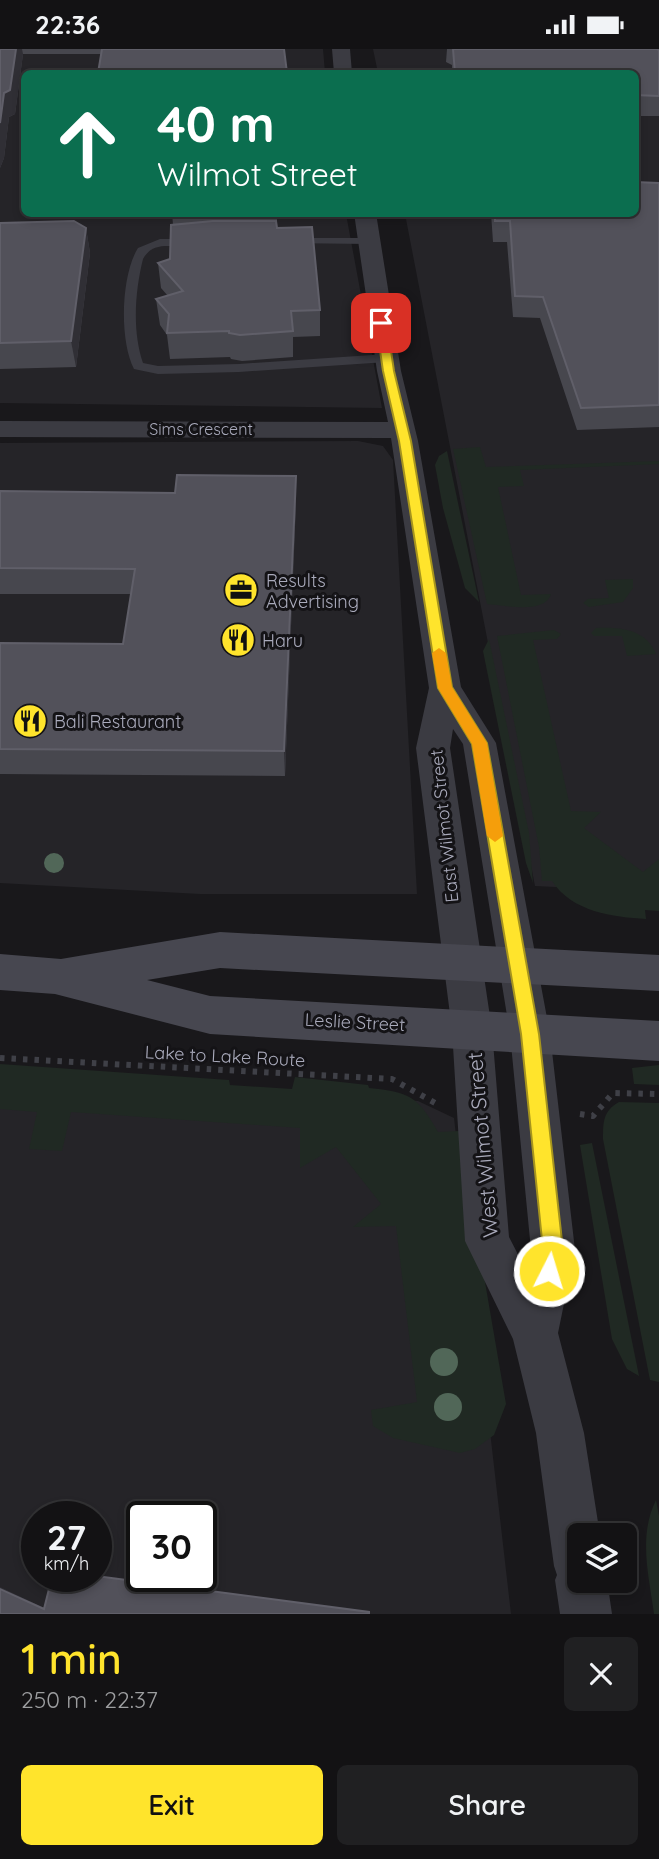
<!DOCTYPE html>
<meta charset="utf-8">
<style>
body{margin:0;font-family:Quicksand,sans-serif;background:#202022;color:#f1f3f6;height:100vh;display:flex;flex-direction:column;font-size:26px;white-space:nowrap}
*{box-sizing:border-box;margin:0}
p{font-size:23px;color:#9d9ea0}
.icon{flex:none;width:38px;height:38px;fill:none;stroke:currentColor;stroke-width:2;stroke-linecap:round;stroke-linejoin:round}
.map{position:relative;height:1565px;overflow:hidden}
.sheet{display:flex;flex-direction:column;background:#131214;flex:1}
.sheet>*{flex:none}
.guide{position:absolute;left:21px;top:21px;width:618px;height:147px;border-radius:10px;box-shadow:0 4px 10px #0003,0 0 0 2px #323234;background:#0b6e4f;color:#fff;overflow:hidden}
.tools{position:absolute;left:567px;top:1474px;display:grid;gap:14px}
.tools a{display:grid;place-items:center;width:70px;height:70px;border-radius:10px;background:#131214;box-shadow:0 4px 10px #0003,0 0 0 2px #323234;font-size:35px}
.speed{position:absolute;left:21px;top:1452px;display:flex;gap:14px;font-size:35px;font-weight:700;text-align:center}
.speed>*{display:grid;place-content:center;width:91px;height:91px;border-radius:50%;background:#131214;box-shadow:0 4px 10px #0003,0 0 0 2px #323234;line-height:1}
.speed small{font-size:18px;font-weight:400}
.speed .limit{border:4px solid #111;border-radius:10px;background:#fff;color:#111}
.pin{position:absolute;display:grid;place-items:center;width:60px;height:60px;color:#fff;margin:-30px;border-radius:14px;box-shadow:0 4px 10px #0006}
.me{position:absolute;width:77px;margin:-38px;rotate:5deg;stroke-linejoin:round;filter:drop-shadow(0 0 5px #0008)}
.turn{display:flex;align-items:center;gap:24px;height:147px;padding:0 21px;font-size:32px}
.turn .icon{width:91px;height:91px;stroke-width:2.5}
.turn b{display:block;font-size:49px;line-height:60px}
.round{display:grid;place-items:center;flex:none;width:74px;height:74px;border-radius:10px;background:#202022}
.headline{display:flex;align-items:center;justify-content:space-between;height:119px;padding:0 21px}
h1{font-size:42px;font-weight:600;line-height:52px;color:#ffe42c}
.action{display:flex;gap:14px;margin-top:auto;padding:14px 21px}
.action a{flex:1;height:80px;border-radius:10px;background:#ffe42c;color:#111;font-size:28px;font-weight:600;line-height:80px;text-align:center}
.action a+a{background:#202022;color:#f1f3f6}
.status{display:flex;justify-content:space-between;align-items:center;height:49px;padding:0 35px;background:#131214;direction:ltr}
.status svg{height:19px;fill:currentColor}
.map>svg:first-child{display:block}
.built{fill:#252428;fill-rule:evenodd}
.green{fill:#202923}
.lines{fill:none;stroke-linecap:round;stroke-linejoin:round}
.path{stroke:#3f4047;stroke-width:6;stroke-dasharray:4.5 7;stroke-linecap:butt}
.service{fill:#3b3b42;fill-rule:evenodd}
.minor{fill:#3b3b42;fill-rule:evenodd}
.secondary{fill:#474750;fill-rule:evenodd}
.tree{fill:#516758}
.wall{fill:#47474e}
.shaded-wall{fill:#302f35}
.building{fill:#52515a;stroke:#605f69;stroke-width:2}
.route{fill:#ffe42c;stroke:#a6941d;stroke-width:2}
.slow{fill:#f59e0b}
.labels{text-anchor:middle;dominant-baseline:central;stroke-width:6;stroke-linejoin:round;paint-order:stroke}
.far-street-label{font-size:16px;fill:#aaabbc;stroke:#141316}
.poi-label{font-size:18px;fill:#aaabbc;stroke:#141316;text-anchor:start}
.street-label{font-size:18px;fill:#aaabbc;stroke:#141316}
.near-street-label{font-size:21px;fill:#aaabbc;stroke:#141316}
</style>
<div class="status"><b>22:36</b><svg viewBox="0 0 49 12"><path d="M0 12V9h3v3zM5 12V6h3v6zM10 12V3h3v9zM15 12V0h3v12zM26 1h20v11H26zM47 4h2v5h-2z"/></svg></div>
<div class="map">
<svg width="659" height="1565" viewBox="0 0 659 1565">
<rect width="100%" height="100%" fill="#19181b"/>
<g class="built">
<path d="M0 0H323L325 24H24V164L346 165 382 359 0 354Z"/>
<path d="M373 0H659V843L535 837 405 165 635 164V24H378Z"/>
<path d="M358 392 383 397 393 411 417 845H200L0 834V394Z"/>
<path d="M0 1028 418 1052 454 1069 511 1565H0ZM37 1468H96V1528H37ZM142 1468H201V1528H142Z"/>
</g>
<g class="green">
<path d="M480 398 486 418 659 412V415L520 421 524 437 498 438 521 546 551 545C545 566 503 556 487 555L453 400Z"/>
<path d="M447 402 479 553 465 539 443 459 435 416 439 407Z"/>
<path d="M633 530V539L623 553 589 558 583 554 588 550 609 549 605 531Z"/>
<path d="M596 579C620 578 646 580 656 605L627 607 622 587H594L591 584Z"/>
<path d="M554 581 561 585 557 590 533 591 571 762 601 763 584 779 643 823 659 810V862L645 861 646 870C613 868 572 863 552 832H542L539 798 497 587Z"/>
<path d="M489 590 529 784 533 834 526 814 483 602Z"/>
<path d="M0 1015 229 1031 230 1036 292 1040 295 1028 368 1036 369 1039C409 1043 418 1047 438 1083L459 1082 506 1355 494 1386 475 1400 460 1404 393 1389 373 1377 371 1361 417 1353 396 1177 353 1178 381 1155 336 1098 300 1119V1079L71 1063 62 1102 29 1100 37 1063 0 1060Z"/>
<path d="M659 1016V1036L634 1035 632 1019Z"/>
<path d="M619 1053 659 1054V1333L650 1331 603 1090C603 1073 603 1062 619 1053Z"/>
<path d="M592 1094 639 1327 627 1320 612 1290 580 1096Z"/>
<path d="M656 1451 659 1467V1565H654C649 1527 638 1487 656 1451Z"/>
</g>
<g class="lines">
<g class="path">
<path d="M0 1009 392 1030 437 1055"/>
<path d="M580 1065 593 1067 613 1044 659 1045"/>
</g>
<g class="service">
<path d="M307 164H322L317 167Z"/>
<path d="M289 189H369L375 192 369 195 285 194V190Z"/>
<path d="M160 190H195L201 193C183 205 156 186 143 210 135 242 132 282 143 314L158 317 239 315 387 305 393 309 387 313 239 323 158 325 134 320C119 291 121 226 138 199Z"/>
</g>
<g class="minor">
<path d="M332 0H350L352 24H334Z"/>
<path d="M354 164H376L401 322 418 392 461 638 496 694 550 985 575 1201 558 1284 584 1384 600 1486H579V1531H607L612 1565H560L555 1531 557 1526 554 1517 536 1384 513 1290 465 1192 452 981 416 699 429 639 391 389 0 388V372L388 373 377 322ZM453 680 463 695 510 985 531 1201 526 1221 509 1188 492 981 450 699Z"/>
</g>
<path class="secondary" d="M220 883 659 906V942L220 919 147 931 210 947 659 972V1012L210 985 55 945 0 941V905L61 910Z"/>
</g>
<g class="tree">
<circle cx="54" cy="814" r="10"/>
<circle cx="444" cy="1313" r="14"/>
<circle cx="448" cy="1358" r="14"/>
</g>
<g class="wall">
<path d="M0 0H284L101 5H23L15 65 9 68 4 109 0 119Z"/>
<path d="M447 0H658L659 2V67H635V24H452V16L446 13Z"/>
<path d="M659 134V378L577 381 540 269 513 268 507 193H493L491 164H635Z"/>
<path d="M172 164H277V179L320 261V287L293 288V308L242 312 231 310 230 308 170 310 167 286 160 276 156 250 168 247 161 239 158 214 170 210 173 176Z"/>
<path d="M0 174 86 179 90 204 76 318 0 320Z"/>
<path d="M296 427V453L285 727 0 725V594L123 595 131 545H0V442L175 444Z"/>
</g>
<g class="shaded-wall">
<path d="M16 0H22L23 5 15 65 9 68 4 109 0 119V74L4 44Z"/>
<path d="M86 179 90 204 76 318 71 292Z"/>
<path d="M296 427V453L285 727 284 702Z"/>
<path d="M0 1538 53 1563 44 1560 0 1540Z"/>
</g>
<g class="building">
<path d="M0 0H16L10 41 4 44 0 74Z"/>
<path d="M102 0H284L287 24H98Z"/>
<path d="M453 0H658L659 2V47L635 46V24H455Z"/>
<path d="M635 133 659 134V356L581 359 543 248 515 247 510 172H495V164H635Z"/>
<path d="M74 172 86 179 71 292 0 294V174Z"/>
<path d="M213 172H276L277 179 312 178 320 261 291 262 293 282 240 286 229 284V282L167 284 169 265 156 250 183 242 158 214 170 210 171 176Z"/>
<path d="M177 426 296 427 284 702 0 700V594L123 595 135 520 0 519V442L175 444Z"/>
<path d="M96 1527 369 1563V1565H0V1540L44 1560 52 1528H96Z"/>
</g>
<path class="route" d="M381 270 387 274 394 322 411 392 452 638 487 694 539 985 563 1201 556 1229 549 1232 541 1229 538 1222 543 1201 521 985 472 695 438 639 399 392 383 322 376 274Z"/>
<path class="slow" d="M439 599 446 604 452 638 487 694 503 787 495 793 487 787 472 695 438 639 432 604Z"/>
<defs>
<g id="office-disc" transform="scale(1.75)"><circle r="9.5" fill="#ffe42c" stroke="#141316"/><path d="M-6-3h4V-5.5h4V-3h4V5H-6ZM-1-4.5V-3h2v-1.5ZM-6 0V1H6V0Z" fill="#111"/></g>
<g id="restaurant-disc" transform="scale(1.75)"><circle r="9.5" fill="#ffe42c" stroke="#141316"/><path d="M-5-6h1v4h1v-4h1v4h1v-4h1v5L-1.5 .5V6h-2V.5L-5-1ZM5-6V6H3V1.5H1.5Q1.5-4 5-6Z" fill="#111"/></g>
</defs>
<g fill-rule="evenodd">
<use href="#office-disc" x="241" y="541"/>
<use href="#restaurant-disc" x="238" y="591"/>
<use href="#restaurant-disc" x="30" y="672"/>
</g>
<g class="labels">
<g class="far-street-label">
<text x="201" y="380">Sims Crescent</text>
</g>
<g class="poi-label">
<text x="266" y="531">Results<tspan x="266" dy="21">Advertising</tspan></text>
<text x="262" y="591">Haru</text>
<text x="54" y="672">Bali Restaurant</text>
</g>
<g class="street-label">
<text transform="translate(444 777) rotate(-96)">East Wilmot Street</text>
<text transform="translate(355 973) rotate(3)">Leslie Street</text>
<text transform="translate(225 1007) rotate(3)">Lake to Lake Route</text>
</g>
<g class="near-street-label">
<text transform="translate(482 1096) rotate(-95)">West Wilmot Street</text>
</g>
</g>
</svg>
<div class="tools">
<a><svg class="icon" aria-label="layers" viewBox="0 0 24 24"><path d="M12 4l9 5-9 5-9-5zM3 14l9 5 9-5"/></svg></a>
</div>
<div class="speed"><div>27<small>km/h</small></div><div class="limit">30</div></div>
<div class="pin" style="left:381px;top:274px;background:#d93025"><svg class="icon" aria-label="arrive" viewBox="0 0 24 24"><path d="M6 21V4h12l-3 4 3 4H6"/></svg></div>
<svg class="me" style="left:549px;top:1222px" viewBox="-20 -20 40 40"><circle r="17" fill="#ffe42c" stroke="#fff" stroke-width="3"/><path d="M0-11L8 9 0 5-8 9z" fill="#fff"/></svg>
<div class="guide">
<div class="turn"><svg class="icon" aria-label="ahead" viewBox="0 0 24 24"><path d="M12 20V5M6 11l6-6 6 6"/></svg><div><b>40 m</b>Wilmot Street</div></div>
</div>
</div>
<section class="sheet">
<div class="headline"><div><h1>1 min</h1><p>250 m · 22:37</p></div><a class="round"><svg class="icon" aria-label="close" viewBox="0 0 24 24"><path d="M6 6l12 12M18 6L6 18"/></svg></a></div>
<div class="action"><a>Exit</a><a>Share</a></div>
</section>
